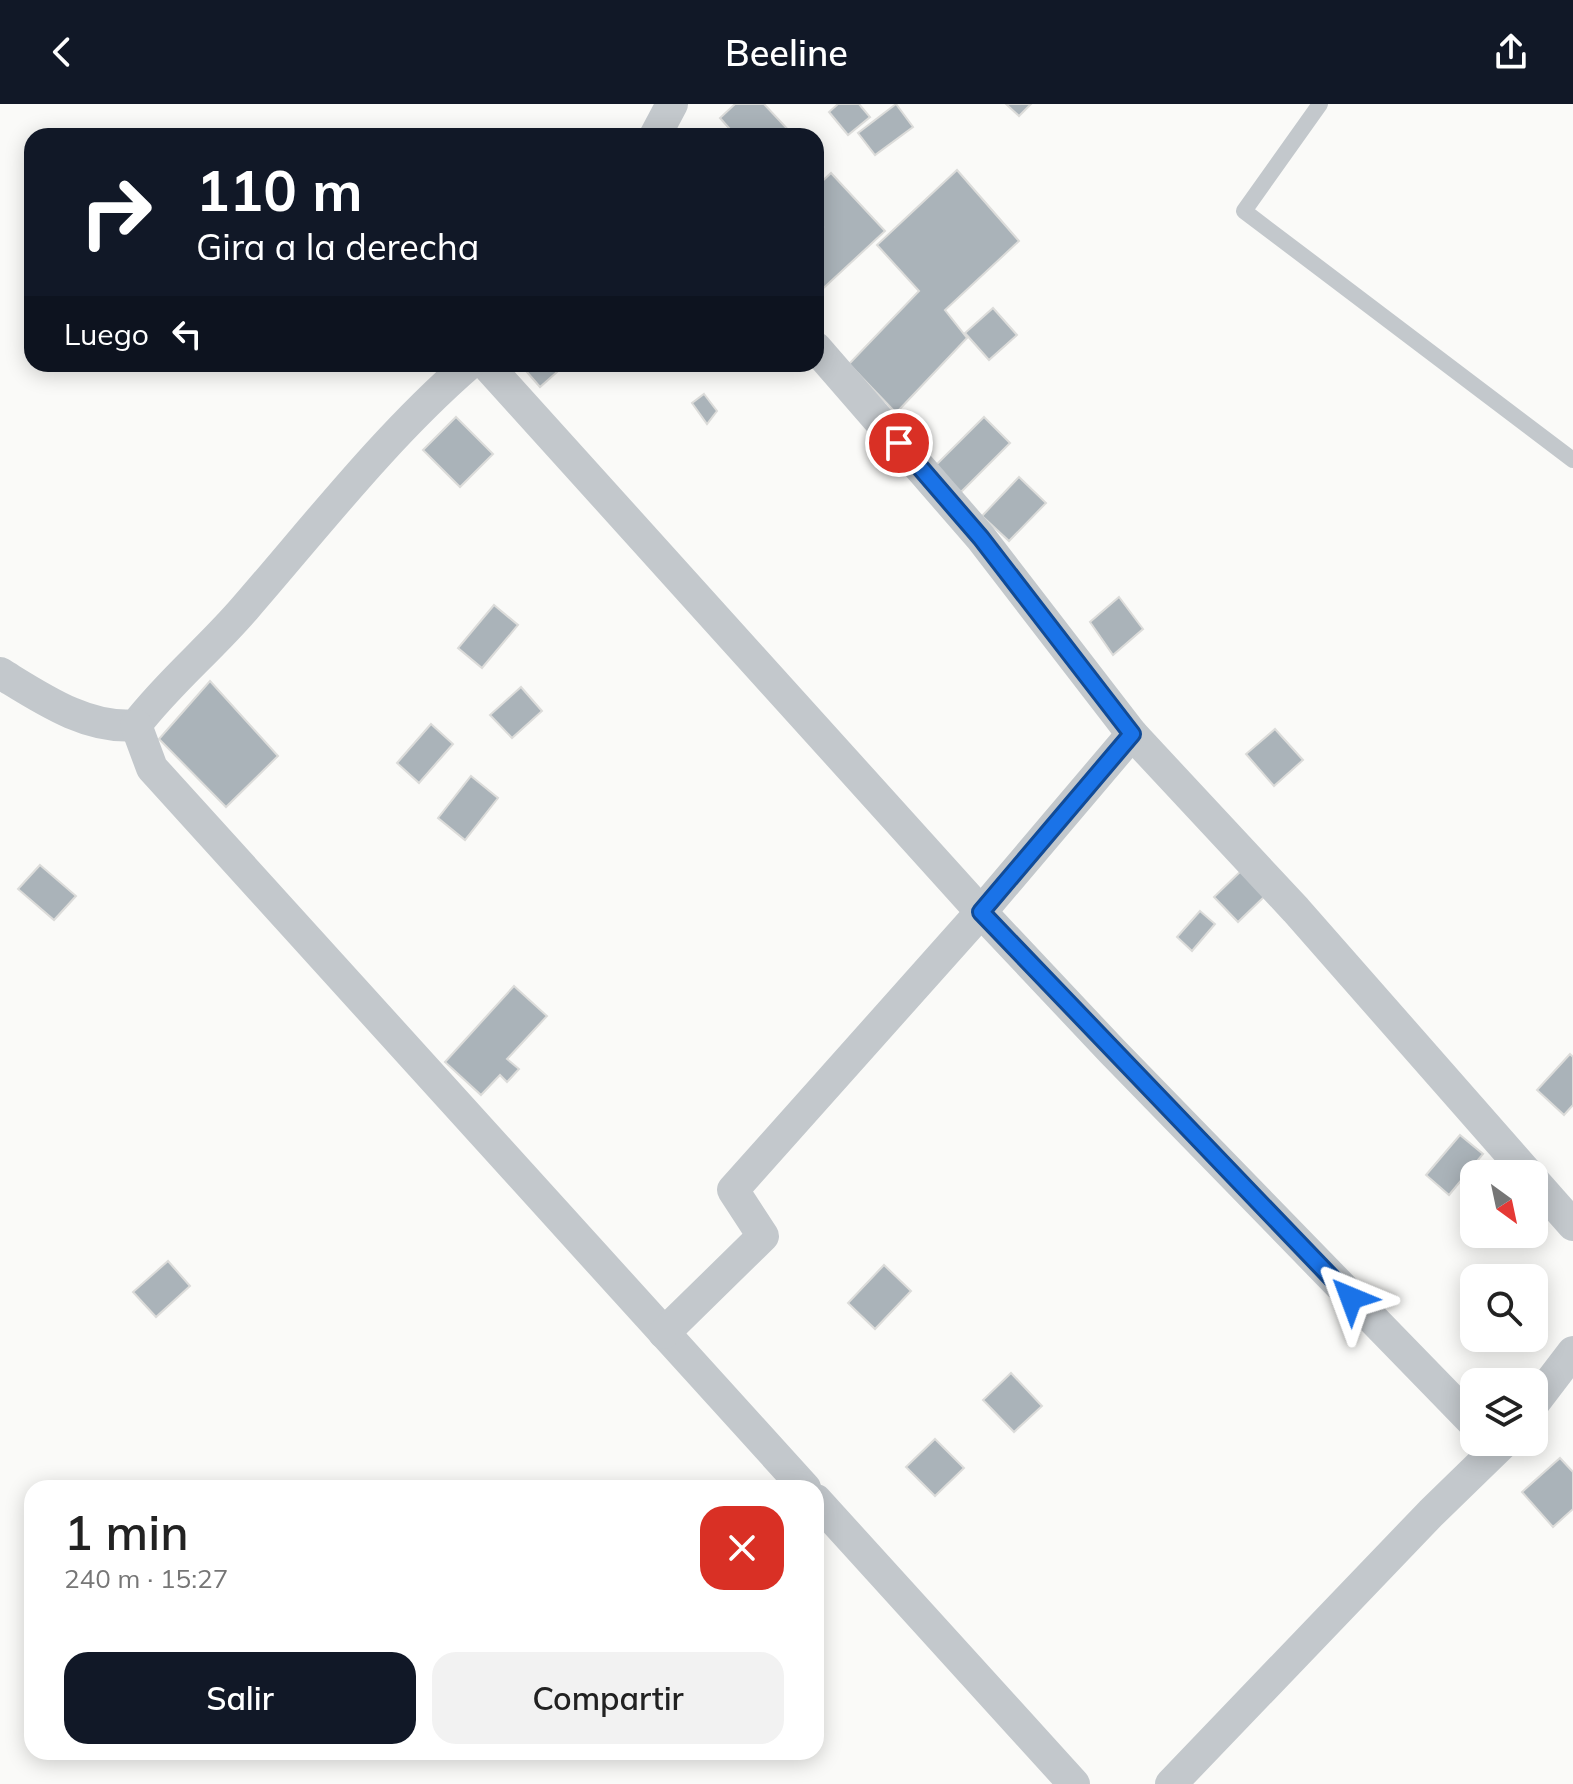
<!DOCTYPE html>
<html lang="es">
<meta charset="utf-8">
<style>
body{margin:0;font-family:Mulish,sans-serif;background:#f2f2f2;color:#222;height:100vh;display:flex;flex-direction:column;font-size:30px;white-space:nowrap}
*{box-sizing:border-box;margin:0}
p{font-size:26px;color:#767676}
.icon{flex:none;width:44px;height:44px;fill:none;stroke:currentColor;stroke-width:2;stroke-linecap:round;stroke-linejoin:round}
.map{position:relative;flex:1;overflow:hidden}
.details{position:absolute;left:24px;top:1376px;width:800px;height:280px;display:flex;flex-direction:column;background:#fff;border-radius:24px;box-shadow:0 4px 20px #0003}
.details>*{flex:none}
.hud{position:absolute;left:24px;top:24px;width:800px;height:244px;border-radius:24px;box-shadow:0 4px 20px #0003;background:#111827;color:#fff;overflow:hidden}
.needle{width:52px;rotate:147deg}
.controls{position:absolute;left:1460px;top:1056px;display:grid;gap:16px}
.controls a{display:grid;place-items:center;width:88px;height:88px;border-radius:16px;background:#fff;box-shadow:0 4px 20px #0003;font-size:40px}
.pin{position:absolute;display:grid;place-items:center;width:68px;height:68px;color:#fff;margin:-34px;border:4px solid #fff;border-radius:50%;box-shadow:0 2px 8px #0007}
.me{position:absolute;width:88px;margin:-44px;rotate:316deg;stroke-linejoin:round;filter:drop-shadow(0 0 6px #0008)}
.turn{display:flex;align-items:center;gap:28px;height:168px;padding:0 40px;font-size:36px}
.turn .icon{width:104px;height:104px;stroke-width:2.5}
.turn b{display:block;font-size:56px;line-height:68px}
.then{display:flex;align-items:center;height:76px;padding:0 40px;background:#0003;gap:16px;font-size:30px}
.round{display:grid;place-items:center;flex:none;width:84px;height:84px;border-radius:24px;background:#f2f2f2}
.summary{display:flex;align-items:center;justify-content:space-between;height:136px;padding:0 40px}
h1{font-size:48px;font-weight:600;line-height:60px}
.action{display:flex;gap:16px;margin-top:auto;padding:16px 40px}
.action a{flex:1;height:92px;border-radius:24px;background:#111827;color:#fff;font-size:32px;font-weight:600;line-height:92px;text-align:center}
.action a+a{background:#f2f2f2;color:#222}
header{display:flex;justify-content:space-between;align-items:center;height:104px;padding:0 40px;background:#111827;color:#fff;font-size:36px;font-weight:600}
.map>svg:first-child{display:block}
.building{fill:#aab3b9;stroke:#dcdcda;stroke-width:2}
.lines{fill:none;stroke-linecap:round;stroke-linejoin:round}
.lane{stroke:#c3c8cc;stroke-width:16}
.street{stroke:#c3c8cc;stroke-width:32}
.route-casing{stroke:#114b97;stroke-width:20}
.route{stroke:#1a73e8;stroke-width:14}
</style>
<header><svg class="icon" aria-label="back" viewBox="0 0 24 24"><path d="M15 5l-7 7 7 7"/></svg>Beeline<svg class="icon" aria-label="share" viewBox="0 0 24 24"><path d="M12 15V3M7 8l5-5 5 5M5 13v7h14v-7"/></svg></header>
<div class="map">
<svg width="1573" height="1680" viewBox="0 0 1573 1680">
<rect width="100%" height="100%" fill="#fafaf8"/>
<g class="building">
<path d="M735 0H764L794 32H736L720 14Z"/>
<path d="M838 0H859L870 13 848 31 829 8Z"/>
<path d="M896 0 913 23 875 51 858 29Z"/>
<path d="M1006 0H1031L1019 12Z"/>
<path d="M957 66 1019 137 945 206 967 234 896 309 849 260 919 187 877 141Z"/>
<path d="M831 69 885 127 816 191V129L823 123 816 115V83Z"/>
<path d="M993 204 1017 231 989 256 965 229Z"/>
<path d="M520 260H566L540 283Z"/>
<path d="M704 290 717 307 707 320 692 299Z"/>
<path d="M456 313 493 350 460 383 423 346Z"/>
<path d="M984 313 1010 339 961 388 935 362Z"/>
<path d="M1019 373 1046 399 1009 437 982 412Z"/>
<path d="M1119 493 1143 525 1113 551 1090 518Z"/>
<path d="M494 501 518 521 482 564 458 544Z"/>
<path d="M210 577 278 652 226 703 159 635Z"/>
<path d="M521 583 542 607 512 634 490 611Z"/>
<path d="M431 620 453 640 419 679 397 659Z"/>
<path d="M1275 625 1303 656 1274 682 1246 650Z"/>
<path d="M471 672 498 694 465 736 438 714Z"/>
<path d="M40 761 76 792 54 816 18 785Z"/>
<path d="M1243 765 1267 790 1238 818 1214 793Z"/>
<path d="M1200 807 1215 820 1192 847 1177 833Z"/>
<path d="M514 882 547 912 507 955 519 965 507 978 500 971 481 991 445 958Z"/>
<path d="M1570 950 1573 953V1001L1564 1011 1537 986Z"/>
<path d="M1460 1031 1483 1050 1449 1091 1426 1071Z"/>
<path d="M168 1157 190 1182 156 1213 133 1188Z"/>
<path d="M884 1161 911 1187 875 1225 848 1199Z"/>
<path d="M1011 1269 1042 1302 1014 1328 983 1296Z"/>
<path d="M935 1335 964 1364 935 1392 906 1363Z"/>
<path d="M1560 1354 1573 1368V1405L1553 1423 1522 1388Z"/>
</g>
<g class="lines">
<path class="lane" d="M1320 0 1244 107 1573 356"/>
<g class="street">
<path d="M655 32 672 0"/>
<path d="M816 244 981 434 1132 630 1296 806 1528 1070"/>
<path d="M486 260 981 808 1112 947 1474 1319"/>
<path d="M0 569C41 594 87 626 136 621 169 578 210 545 245 504 317 421 386 332 469 260"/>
<path d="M136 621 152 664 805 1384"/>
<path d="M1534 1077 1573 1121"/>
<path d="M664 1229 763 1132 733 1086 981 808 1132 630"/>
<path d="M1534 1299 1573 1248"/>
<path d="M816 1396 1074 1680"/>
<path d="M1171 1680 1431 1409 1504 1338"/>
</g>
</g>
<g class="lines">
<g class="route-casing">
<path id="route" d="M899 339 981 434 1132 630 981 808 1351 1194"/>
</g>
<use href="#route" class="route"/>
</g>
</svg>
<div class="controls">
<a><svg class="needle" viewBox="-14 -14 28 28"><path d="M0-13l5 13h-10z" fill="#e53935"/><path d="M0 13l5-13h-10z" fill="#767676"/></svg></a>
<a><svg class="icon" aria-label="search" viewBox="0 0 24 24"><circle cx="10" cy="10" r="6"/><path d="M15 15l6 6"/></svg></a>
<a><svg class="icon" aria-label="layers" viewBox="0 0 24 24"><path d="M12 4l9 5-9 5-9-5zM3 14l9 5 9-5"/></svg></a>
</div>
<div class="pin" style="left:899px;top:339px;background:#d93025"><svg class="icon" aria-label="arrive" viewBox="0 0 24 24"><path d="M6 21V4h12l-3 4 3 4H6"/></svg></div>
<svg class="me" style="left:1351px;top:1194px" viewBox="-20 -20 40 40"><path d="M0-17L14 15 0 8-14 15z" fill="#1a73e8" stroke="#fff" stroke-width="4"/></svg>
<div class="hud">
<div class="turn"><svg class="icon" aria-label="right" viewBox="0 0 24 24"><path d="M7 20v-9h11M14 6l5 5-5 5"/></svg><div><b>110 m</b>Gira a la derecha</div></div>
<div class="then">Luego<svg class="icon" aria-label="left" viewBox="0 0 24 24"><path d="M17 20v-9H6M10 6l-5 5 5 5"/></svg></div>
</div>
<section class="details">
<div class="summary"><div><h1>1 min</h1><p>240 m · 15:27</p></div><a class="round" style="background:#d93025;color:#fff"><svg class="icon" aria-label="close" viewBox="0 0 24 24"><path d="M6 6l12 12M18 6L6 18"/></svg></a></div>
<div class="action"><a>Salir</a><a>Compartir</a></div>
</section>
</div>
